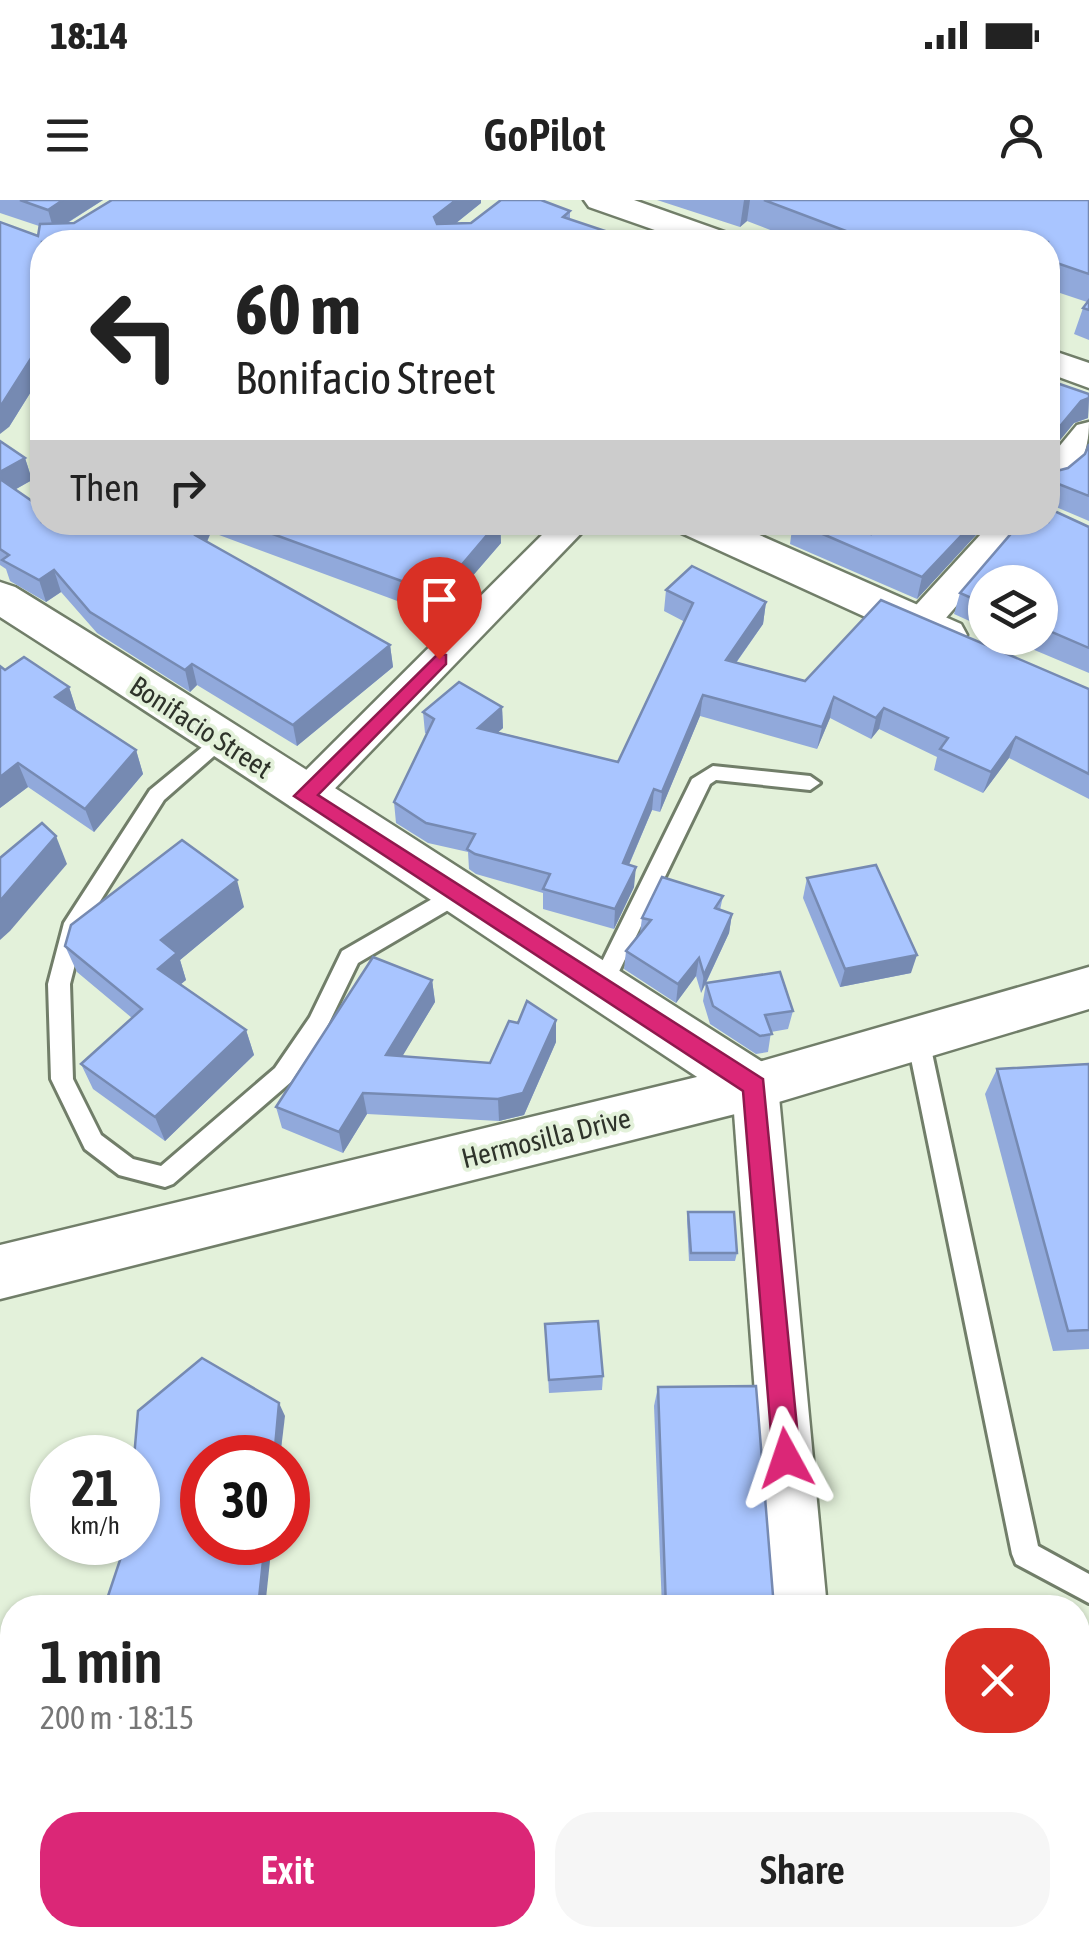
<!DOCTYPE html>
<meta charset="utf-8">
<style>
body{margin:0;font-family:"Asap Condensed",sans-serif;background:#f6f6f6;color:#222;height:100vh;display:flex;flex-direction:column;font-size:38px;white-space:nowrap}
*{box-sizing:border-box;margin:0}
p{font-size:32px;color:#767676}
.icon{flex:none;width:55px;height:55px;fill:none;stroke:currentColor;stroke-width:2;stroke-linecap:round;stroke-linejoin:round}
.map{position:relative;flex:1;overflow:hidden}
.side{position:absolute;left:0px;top:1395px;width:1090px;height:352px;display:flex;flex-direction:column;background:#fff;border-radius:40px 40px 0 0;box-shadow:0 2px 8px #0004}
.side>*{flex:none}
.guide{position:absolute;left:30px;top:30px;width:1030px;height:305px;border-radius:40px;box-shadow:0 2px 8px #0004;background:#fff;color:#222;overflow:hidden}
.controls{position:absolute;left:968px;top:365px;display:grid;gap:20px}
.controls a{display:grid;place-items:center;width:90px;height:90px;border-radius:50%;background:#fff;box-shadow:0 2px 8px #0004;font-size:50px}
.speed{position:absolute;left:30px;top:1235px;display:flex;gap:20px;font-size:50px;font-weight:700;text-align:center}
.speed>*{display:grid;place-content:center;width:130px;height:130px;border-radius:50%;background:#fff;box-shadow:0 2px 8px #0004;line-height:1}
.speed small{font-size:25px;font-weight:400}
.speed .limit{border:15px solid #d22;background:#fff;color:#111}
.pin{position:absolute;display:grid;place-items:center;width:85px;height:85px;color:#fff;margin:-102px -42px;border-radius:50% 50% 50% 0;rotate:-45deg;box-shadow:0 0 10px #0007}
.pin .icon{rotate:45deg}
.me{position:absolute;width:110px;margin:-55px;rotate:355deg;stroke-linejoin:round;filter:drop-shadow(0 0 8px #0008)}
.turn{display:flex;align-items:center;gap:35px;height:210px;padding:0 40px;font-size:45px}
.turn .icon{width:130px;height:130px;stroke-width:2.5}
.turn b{display:block;font-size:70px;line-height:85px}
.then{display:flex;align-items:center;height:95px;padding:0 40px;background:#0003;gap:20px;font-size:38px}
.round{display:grid;place-items:center;flex:none;width:105px;height:105px;border-radius:40px;background:#f6f6f6}
.headline{display:flex;align-items:center;justify-content:space-between;height:170px;padding:0 40px}
h1{font-size:60px;font-weight:600;line-height:75px}
.cta{display:flex;gap:20px;margin-top:auto;padding:20px 40px}
.cta a{flex:1;height:115px;border-radius:40px;background:#db2777;color:#fff;font-size:40px;font-weight:600;line-height:115px;text-align:center}
.cta a+a{background:#f6f6f6;color:#222}
.status{display:flex;justify-content:space-between;align-items:center;height:70px;padding:0 50px;background:#fff;direction:ltr}
.status svg{height:28px;fill:currentColor}
header{display:flex;justify-content:space-between;align-items:center;height:130px;padding:0 40px;background:#fff;font-size:45px;font-weight:600}
.map>svg:first-child{display:block}
.lines{fill:none;stroke-linecap:round;stroke-linejoin:round}
.service-casing{stroke:#717e69;stroke-width:6}
.minor-casing{stroke:#717e69;stroke-width:5}
.tertiary-casing{stroke:#717e69;stroke-width:5}
.secondary-casing{stroke:#717e69;stroke-width:5}
.trunk-casing{stroke:#717e69;stroke-width:5}
.path{stroke:#818a7b;stroke-width:8;stroke-dasharray:9 6;stroke-linecap:butt}
.service{fill:#fff;fill-rule:evenodd}
.minor{fill:#fff;fill-rule:evenodd}
.tertiary{fill:#fff;fill-rule:evenodd}
.secondary{fill:#fff;fill-rule:evenodd}
.trunk{fill:#fff;fill-rule:evenodd}
.wall{fill:#91a9db}
.shaded-wall{fill:#768ab2}
.building{fill:#a9c5ff;stroke:#768ab2;stroke-width:2.5}
.route{fill:#db2777;stroke:#8e194d;stroke-width:2.5}
.labels{text-anchor:middle;dominant-baseline:central;stroke-width:8;stroke-linejoin:round;paint-order:stroke}
.street-label{font-size:28px;fill:#2e332a;stroke:#e3f1da}
</style>
<div class="status"><b>18:14</b><svg viewBox="0 0 49 12"><path d="M0 12V9h3v3zM5 12V6h3v6zM10 12V3h3v9zM15 12V0h3v12zM26 1h20v11H26zM47 4h2v5h-2z"/></svg></div>
<header><svg class="icon" aria-label="menu" viewBox="0 0 24 24"><path d="M4 6h16M4 12h16M4 18h16"/></svg>GoPilot<svg class="icon" aria-label="person" viewBox="0 0 24 24"><circle cx="12" cy="8" r="4"/><path d="M4 21q1-7 8-7t8 7"/></svg></header>
<div class="map">
<svg width="1089" height="1746" viewBox="0 0 1089 1746">
<rect width="100%" height="100%" fill="#e3f1da"/>
<g class="lines">
<g class="service-casing">
<g id="service">
<path d="M223 530 233 537 230 542 164 600 85 725 70 784 73 879 101 935 133 959 161 966 275 868 310 817 342 751 453 687H467L470 693 467 699 358 763 326 829 291 882 173 984 165 987 119 975 85 949 51 879 48 784 64 723 150 590Z"/>
<path d="M713 566 810 576 820 583 810 590 716 580 710 584 609 792H593L590 786 692 579Z"/>
<path d="M918 830 926 833 929 839 1038 1346 1089 1374V1403L1016 1364 1012 1354 907 839 910 833Z"/>
</g>
</g>
<g class="minor-casing">
<g id="minor">
<path d="M1089 222C1089 250 1079 284 1048 291V260L1077 225Z"/>
<path d="M555 322H592L318 606 304 611 290 606 284 596 290 586Z"/>
<path d="M992 322H1029L932 434 919 437 906 434 901 425 906 416Z"/>
<path d="M755 867 771 873 778 886 827 1408H771L732 886 739 873Z"/>
<path d="M985 1735H1047L1049 1746H987Z"/>
</g>
</g>
<g class="tertiary-casing">
<g id="tertiary">
<path d="M671 322H730L961 424 967 435 961 446 945 450 929 446 677 331Z"/>
<path d="M0 382 15 387C271 544 521 709 775 870L783 886 775 902 755 909 735 902C490 741 248 575 0 417Z"/>
</g>
</g>
<g class="secondary-casing">
<path id="secondary" d="M1089 767V809L755 909 0 1099V1045L755 863Z"/>
</g>
<g class="trunk-casing">
<g id="trunk">
<path d="M584 0H634L733 35 739 42H689L589 7Z"/>
<path d="M1048 149 1089 163V188L1048 173Z"/>
</g>
</g>
<path class="path" d="M798 1746 801 1735"/>
<use href="#service" class="service"/>
<use href="#minor" class="minor"/>
<use href="#tertiary" class="tertiary"/>
<use href="#secondary" class="secondary"/>
<use href="#trunk" class="trunk"/>
</g>
<g class="wall">
<path d="M0 0H103L66 24 481 3 455 24 471 23 570 11V19L42 42V174L9 227 39 26 0 13Z"/>
<path d="M657 0H1089V140L1074 134 1083 108 1087 102 1048 89V42H801L747 21 740 27Z"/>
<path d="M1048 180 1089 194 1088 218 1074 223 1052 249 1053 272 1068 268 1085 254 1089 244V321L1049 304 1048 308 1089 327V473L1006 438H1040V382H985V428L954 414 960 393 1048 322Z"/>
<path d="M0 241 25 258 32 280 16 289 42 322H500L501 343 438 416 211 332 207 342 390 445 393 467 297 546 197 485 190 492 97 433 61 392 46 402 10 381 6 369 0 365Z"/>
<path d="M793 322 871 334 880 322H988L917 399 790 344Z"/>
<path d="M666 390 766 402 763 424 736 463 805 481 1089 489V599L1009 558 983 593 934 570 937 557 879 529 871 539 830 518 817 549 700 516 660 612 652 610 629 665 634 687 614 729 543 709V693L476 674 469 669 468 652 428 643 396 623 394 602 427 534 425 533 423 512 502 507 503 528 498 532 618 562 685 422 664 411Z"/>
<path d="M5 470 69 487 77 512 136 550 143 574 94 632 28 587 0 608Z"/>
<path d="M807 678 911 773 840 787 803 698Z"/>
<path d="M723 696 720 710 732 714 729 733 706 783 793 811 788 829 771 832 768 852 756 854 710 824 703 801 706 783 701 793 696 776 676 803 624 769 626 751 640 733 642 718Z"/>
<path d="M244 707 180 760 186 780 180 785 246 830 254 855 165 941 93 889 81 864 132 818 77 772 65 746Z"/>
<path d="M432 780 435 802 402 856 490 863 518 823 556 820V842L524 915 499 921 367 914 343 953 282 928 276 907Z"/>
<path d="M1089 864V1149L1053 1151 985 894 997 869Z"/>
<path d="M688 1012 737 1053 735 1061H689L687 1020Z"/>
<path d="M545 1124 603 1176 602 1190 549 1193Z"/>
<path d="M658 1187 774 1408H662L654 1206Z"/>
<path d="M12 1481V1677L0 1678V1505Z"/>
</g>
<g class="shaded-wall">
<path d="M63 0H103L54 31 48 10Z"/>
<path d="M456 0H481V3L436 39 434 17Z"/>
<path d="M744 0H750L747 21 740 27Z"/>
<path d="M35 152 42 174 9 227 0 234V207Z"/>
<path d="M1089 198 1088 218 1074 223 1048 255 1052 236 1081 201Z"/>
<path d="M25 258 32 280 2 297 0 290V272Z"/>
<path d="M201 322H209L211 332 200 357 195 335Z"/>
<path d="M498 322H500L501 343 438 416 437 394Z"/>
<path d="M974 322H988L917 399 922 377Z"/>
<path d="M54 370 61 392 46 402 39 380Z"/>
<path d="M766 402 763 424 723 481 726 460Z"/>
<path d="M390 445 393 467 297 546 293 525Z"/>
<path d="M192 464 197 485 190 492 185 470Z"/>
<path d="M69 487 77 512 55 497Z"/>
<path d="M703 495 700 516 660 612 662 592Z"/>
<path d="M834 497 830 518 817 549 822 527Z"/>
<path d="M502 507 503 528 479 549 478 528Z"/>
<path d="M884 508 879 529 871 539 876 518Z"/>
<path d="M1016 537 1009 558 983 593 991 572Z"/>
<path d="M136 550 143 574 94 632 85 609Z"/>
<path d="M18 563 28 587 0 608V577Z"/>
<path d="M654 589 652 610 621 683 623 663Z"/>
<path d="M56 636 67 664 10 731 0 740V701Z"/>
<path d="M636 667 634 687 614 729 615 709Z"/>
<path d="M237 680 244 707 180 760 186 780 167 795 158 769 161 740Z"/>
<path d="M732 714 729 733 701 793 704 775Z"/>
<path d="M917 755 911 773 840 787 845 769Z"/>
<path d="M699 758 696 776 676 803 678 784Z"/>
<path d="M432 780 435 802 390 877 386 855Z"/>
<path d="M556 820V842L524 915 499 921 498 899Z"/>
<path d="M246 830 254 855 165 941 155 917Z"/>
<path d="M363 893 367 914 343 953 339 932Z"/>
<path d="M279 1203 285 1216 280 1258H274Z"/>
<path d="M265 1342H272L265 1408H258Z"/>
<path d="M353 1735 359 1739 358 1746H351Z"/>
</g>
<g class="building">
<path d="M20 0H63L48 10Z"/>
<path d="M112 0H456L434 17 437 24 471 23 501 0H541L570 11 563 17 638 42H42V155L35 152 0 207V22L38 36 40 24 74 23Z"/>
<path d="M764 0H1089V74L1048 60V42H875Z"/>
<path d="M1089 100V110L1083 108Z"/>
<path d="M1048 180 1089 194V198L1081 201 1052 236 1053 272 1068 268 1085 254 1089 244V296L1056 283 1051 286V296H1048Z"/>
<path d="M0 241 25 258 0 272Z"/>
<path d="M0 279 42 308V322H201L195 335 390 445 293 525 192 464 185 470 90 412 54 370 39 380 2 360 9 355 0 349Z"/>
<path d="M1048 308 1089 327V448L1040 427V382H985V404L960 393 1021 322H1048Z"/>
<path d="M240 322H498L437 394Z"/>
<path d="M795 322H845L871 334 880 322H974L922 377Z"/>
<path d="M692 366 766 402 726 460 805 481 881 400 1089 489V574L1016 537 991 572 940 549 948 538 884 508 876 518 834 497 822 527 703 495 662 592 654 589 623 663 636 667 615 709 543 689 550 674 475 654 467 649 475 634 426 623 394 602 434 519 423 512 459 482 502 507 478 528 618 562 693 403 666 390Z"/>
<path d="M24 457 69 487 55 497 136 550 85 609 18 563 0 577V466L5 470Z"/>
<path d="M42 623 56 636 0 701V658Z"/>
<path d="M182 640 237 680 161 740 177 753 158 769 246 830 155 917 81 864 142 809 65 746 71 725Z"/>
<path d="M876 665 917 755 845 769 807 678Z"/>
<path d="M662 677 723 696 715 708 732 714 704 775 699 758 678 784 626 751 651 720 642 718Z"/>
<path d="M373 757 432 780 386 855 490 863 509 821 518 823 527 801 556 820 523 893 498 899 363 893 339 932 276 907Z"/>
<path d="M780 772 793 811 765 815 772 834 760 836 713 806 706 783Z"/>
<path d="M1089 864V1130L1068 1131 997 869Z"/>
<path d="M688 1012H734L737 1053H691Z"/>
<path d="M598 1121 603 1176 549 1180 545 1124Z"/>
<path d="M202 1158 279 1203 274 1258H202V1342H265L258 1408H104L126 1342H138V1258H134L138 1211Z"/>
<path d="M756 1186 774 1408H666L658 1187Z"/>
<path d="M12 1481V1671L0 1672V1505Z"/>
<path d="M312 1735H353L351 1746H311Z"/>
<path d="M470 1735H799L796 1746H465Z"/>
</g>
<path class="route" d="M439 453 446 455V464L318 595 763 879 800 1258 796 1268 786 1271 777 1268 773 1258 743 891 294 596Z"/>
<g class="labels">
<g class="street-label">
<text transform="translate(201 527) rotate(33)">Bonifacio Street</text>
<text transform="translate(546 938) rotate(-14)">Hermosilla Drive</text>
</g>
</g>
</svg>
<div class="controls">
<a><svg class="icon" aria-label="layers" viewBox="0 0 24 24"><path d="M12 4l9 5-9 5-9-5zM3 14l9 5 9-5"/></svg></a>
</div>
<div class="speed"><div>21<small>km/h</small></div><div class="limit">30</div></div>
<div class="pin" style="left:439px;top:459px;background:#d93025"><svg class="icon" aria-label="arrive" viewBox="0 0 24 24"><path d="M6 21V4h12l-3 4 3 4H6"/></svg></div>
<svg class="me" style="left:786px;top:1258px" viewBox="-20 -20 40 40"><path d="M0-17L14 15 0 8-14 15z" fill="#db2777" stroke="#fff" stroke-width="4"/></svg>
<div class="guide">
<div class="turn"><svg class="icon" aria-label="left" viewBox="0 0 24 24"><path d="M17 20v-9H6M10 6l-5 5 5 5"/></svg><div><b>60 m</b>Bonifacio Street</div></div>
<div class="then">Then<svg class="icon" aria-label="right" viewBox="0 0 24 24"><path d="M7 20v-9h11M14 6l5 5-5 5"/></svg></div>
</div>
<section class="side">
<div class="headline"><div><h1>1 min</h1><p>200 m · 18:15</p></div><a class="round" style="background:#d93025;color:#fff"><svg class="icon" aria-label="close" viewBox="0 0 24 24"><path d="M6 6l12 12M18 6L6 18"/></svg></a></div>
<div class="cta"><a>Exit</a><a>Share</a></div>
</section>
</div>
